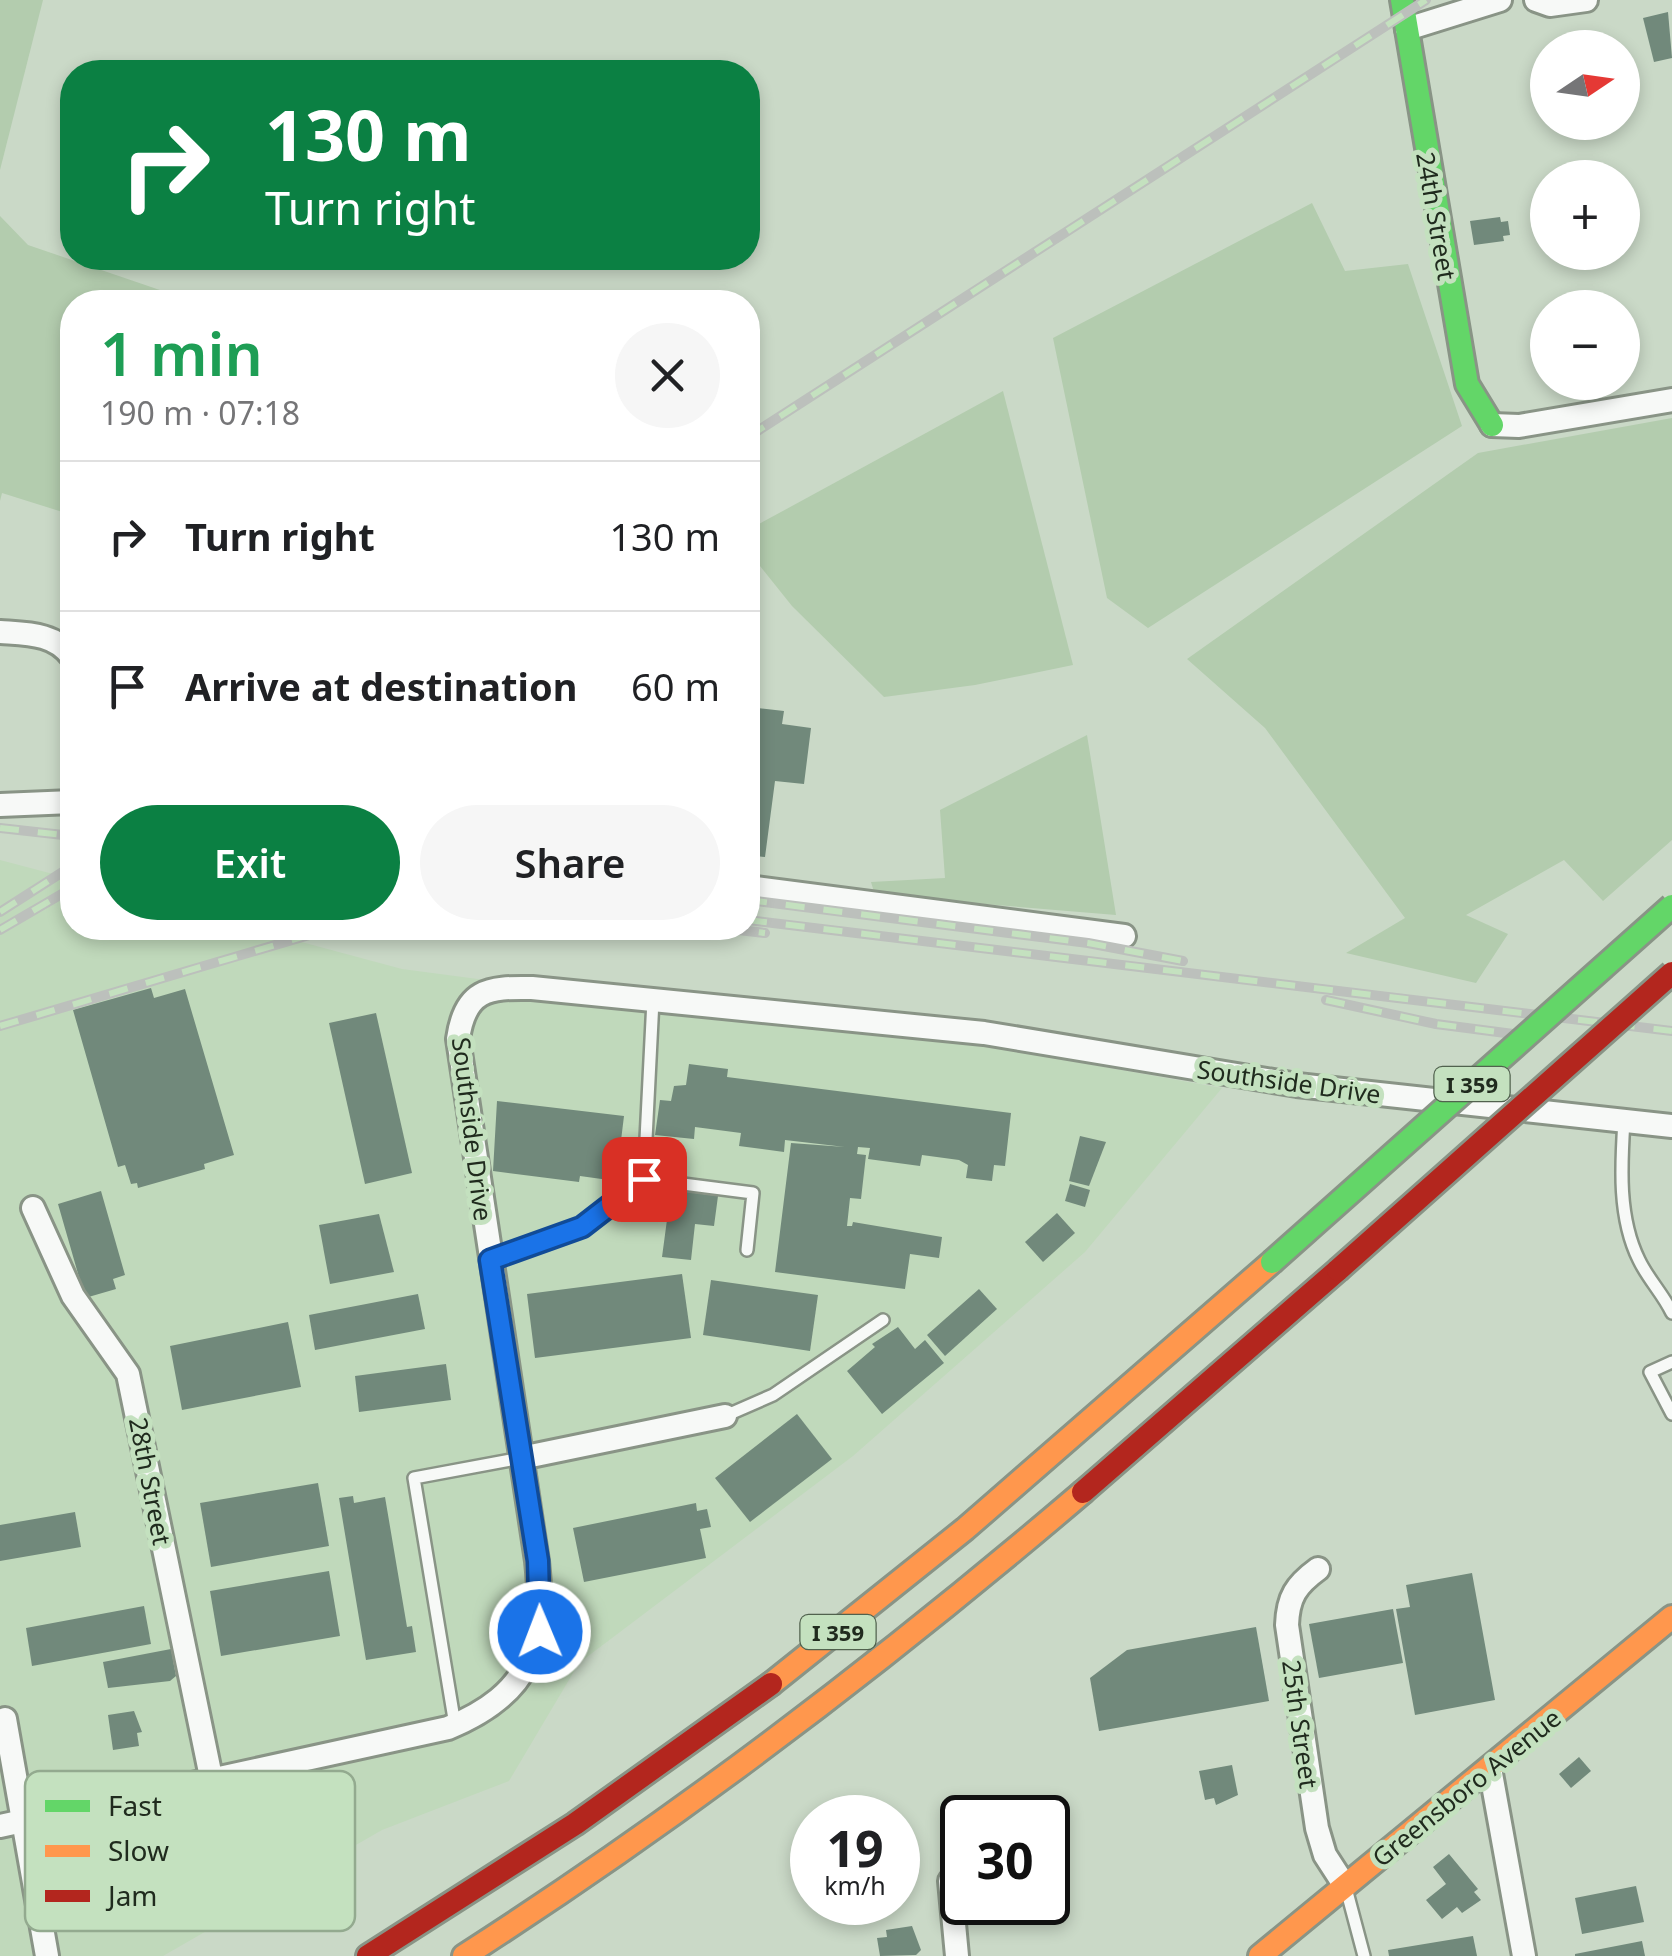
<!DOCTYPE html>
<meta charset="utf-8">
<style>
body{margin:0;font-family:"Noto Sans",sans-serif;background:#f6f6f6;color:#202124;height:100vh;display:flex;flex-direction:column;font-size:38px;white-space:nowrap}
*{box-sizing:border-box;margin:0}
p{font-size:32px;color:#757577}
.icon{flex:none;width:55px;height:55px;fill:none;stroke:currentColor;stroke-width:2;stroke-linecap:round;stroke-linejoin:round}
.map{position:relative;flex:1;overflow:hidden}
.details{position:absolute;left:60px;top:290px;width:700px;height:650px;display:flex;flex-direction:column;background:#fff;border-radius:40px;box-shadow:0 5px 15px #0003}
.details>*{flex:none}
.top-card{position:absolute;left:60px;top:60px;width:700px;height:210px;border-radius:40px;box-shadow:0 5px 15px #0003;background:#0b8043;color:#fff;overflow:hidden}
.needle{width:65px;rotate:77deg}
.buttons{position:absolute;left:1530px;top:30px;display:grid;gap:20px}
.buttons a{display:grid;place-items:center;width:110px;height:110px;border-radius:50%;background:#fff;box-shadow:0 5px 15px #0003;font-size:50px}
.speed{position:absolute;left:790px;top:1795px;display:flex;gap:20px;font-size:50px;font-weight:700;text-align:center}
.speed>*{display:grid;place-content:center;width:130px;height:130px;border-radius:50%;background:#fff;box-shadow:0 5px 15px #0003;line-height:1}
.speed small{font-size:25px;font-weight:400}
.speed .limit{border:5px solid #111;border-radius:15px;background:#fff;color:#111}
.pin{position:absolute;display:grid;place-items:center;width:85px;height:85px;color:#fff;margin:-42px;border-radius:20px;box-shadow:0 5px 15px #0006}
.me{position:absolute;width:110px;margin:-55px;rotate:359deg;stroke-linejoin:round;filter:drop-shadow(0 0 8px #0008)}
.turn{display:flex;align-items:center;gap:35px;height:210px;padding:0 40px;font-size:45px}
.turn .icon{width:130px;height:130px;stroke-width:2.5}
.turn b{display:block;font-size:70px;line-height:85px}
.round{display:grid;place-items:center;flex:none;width:105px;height:105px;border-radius:52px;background:#f6f6f6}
.summary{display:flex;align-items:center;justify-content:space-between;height:170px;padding:0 40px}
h1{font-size:60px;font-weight:600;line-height:75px;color:#1e9e55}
.button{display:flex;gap:20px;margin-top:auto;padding:20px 40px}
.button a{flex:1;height:115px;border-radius:60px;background:#0b8043;color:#fff;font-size:40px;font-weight:600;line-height:115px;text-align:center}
.button a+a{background:#f6f6f6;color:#202124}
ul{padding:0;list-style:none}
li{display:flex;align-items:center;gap:30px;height:150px;padding:0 40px;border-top:2px solid #e0e0e0}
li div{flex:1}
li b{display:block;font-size:38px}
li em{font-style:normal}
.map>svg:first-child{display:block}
.built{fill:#c0d9bb}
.green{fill:#b3ccae}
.building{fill:#71897b}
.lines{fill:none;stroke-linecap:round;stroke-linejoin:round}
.lane-casing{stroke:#899486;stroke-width:16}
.street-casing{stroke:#899486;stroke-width:28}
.fast-casing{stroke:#899486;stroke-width:28}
.slow-casing{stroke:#899486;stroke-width:28}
.jam-casing{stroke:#899486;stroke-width:28}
.lane{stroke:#f7f9f7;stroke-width:11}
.street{stroke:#f7f9f7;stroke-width:22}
.fast{stroke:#63d668;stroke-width:22}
.slow{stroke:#ff974d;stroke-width:22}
.jam{stroke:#b3261e;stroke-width:22}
.rail-casing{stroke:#bcc0bc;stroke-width:10}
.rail{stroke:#c4e1bf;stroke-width:6;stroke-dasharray:19;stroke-linecap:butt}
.fast-bridge-casing{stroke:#899486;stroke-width:28;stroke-linecap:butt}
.jam-bridge-casing{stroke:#899486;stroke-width:28;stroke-linecap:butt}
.fast-bridge{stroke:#63d668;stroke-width:22}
.jam-bridge{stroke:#b3261e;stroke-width:22}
.route-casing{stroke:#114b97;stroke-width:25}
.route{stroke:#1a73e8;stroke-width:18}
.labels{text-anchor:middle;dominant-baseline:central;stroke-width:10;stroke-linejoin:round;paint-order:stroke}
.shield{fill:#c4e1bf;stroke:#51624e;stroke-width:2.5}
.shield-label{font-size:22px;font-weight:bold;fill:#202b1e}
.street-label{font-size:25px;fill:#202b1e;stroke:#c4e1bf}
.key{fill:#c4e1bf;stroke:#93aa8f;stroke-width:2.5}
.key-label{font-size:28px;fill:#202b1e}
</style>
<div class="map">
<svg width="1672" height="1956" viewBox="0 0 1672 1956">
<rect width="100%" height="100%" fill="#cad9c7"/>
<path class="built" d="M0 860 72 879V928H249L402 969 986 1046 1222 1088 1085 1252 853 1456 579 1663 509 1781 382 1830 163 1956H0Z"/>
<g class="green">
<path d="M0 0H43L0 170Z"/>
<path d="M1312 203 1345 271 1408 264 1462 426 1148 628 1107 598 1053 338Z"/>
<path d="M0 216 28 245 195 302H72V515L2 493 0 501Z"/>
<path d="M1003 391 1073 665 975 685 884 697 792 606 748 551V530Z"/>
<path d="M1672 418V840L1603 901 1564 860 1466 915 1508 934 1476 983 1346 953 1405 918 1265 728 1187 659 1478 453Z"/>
<path d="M1087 735 1116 915 875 895 871 882 945 878 940 810Z"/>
</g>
<g class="building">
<path d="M1668 12 1672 58 1654 62 1643 18Z"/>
<path d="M1500 217 1501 222 1508 221 1510 235 1503 236 1504 241 1474 245 1470 221Z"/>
<path d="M748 707 784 711 782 724 811 728 804 784 775 781 765 857 748 855Z"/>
<path d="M151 988 154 998 185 989 234 1155 204 1164 205 1169 138 1188 137 1183 131 1184 125 1165 118 1167 73 1010Z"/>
<path d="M376 1013 412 1173 365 1184 329 1023Z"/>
<path d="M689 1064 728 1069 727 1077 1011 1113 1005 1166 994 1165 992 1181 966 1178 968 1165 959 1160 922 1155 920 1166 868 1159 870 1148 858 1147 857 1154 866 1155 861 1199 850 1198 847 1226H852L853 1222 942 1237 939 1258 910 1254 905 1289 775 1272 791 1143 845 1147 785 1140 784 1152 739 1146 741 1133 695 1127 694 1139 655 1135 660 1100 671 1101 674 1086 686 1085Z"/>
<path d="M497 1101 624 1116 616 1181 580 1176 579 1182 493 1171Z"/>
<path d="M1080 1136 1106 1142 1089 1186 1069 1181Z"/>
<path d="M1070 1184 1090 1190 1085 1207 1065 1201Z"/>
<path d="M671 1190 718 1196 714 1226 695 1224 691 1260 662 1257Z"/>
<path d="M101 1191 125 1275 113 1279 116 1289 85 1298 58 1204Z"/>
<path d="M1057 1213 1075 1233 1043 1262 1025 1242Z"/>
<path d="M379 1214 394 1272 330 1284 319 1225Z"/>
<path d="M682 1274 691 1338 535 1358 527 1294Z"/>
<path d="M711 1280 818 1295 810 1351 703 1335Z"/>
<path d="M979 1289 997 1309 945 1356 927 1335Z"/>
<path d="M418 1294 425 1329 315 1350 309 1315Z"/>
<path d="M288 1322 301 1387 182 1410 170 1346Z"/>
<path d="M898 1327 915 1349 925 1340 944 1363 882 1414 847 1371 875 1347 872 1344Z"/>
<path d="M446 1364 451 1400 359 1412 355 1376Z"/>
<path d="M797 1414 832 1459 750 1522 715 1478Z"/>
<path d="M318 1483 329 1546 211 1567 200 1503Z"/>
<path d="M353 1496 354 1503 385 1497 407 1627 412 1626 416 1652 366 1660 339 1498Z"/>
<path d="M696 1503 697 1511 707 1509 711 1527 700 1529 706 1558 584 1582 573 1528Z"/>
<path d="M75 1512 81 1547 0 1561V1525Z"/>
<path d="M329 1571 340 1636 221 1656 210 1591Z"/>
<path d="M1472 1573 1495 1700 1415 1715 1396 1609 1410 1607 1406 1585Z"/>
<path d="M144 1606 151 1644 32 1666 26 1628Z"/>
<path d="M1393 1609 1403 1663 1319 1678 1309 1624Z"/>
<path d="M1256 1627 1269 1701 1099 1731 1090 1678 1127 1650Z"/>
<path d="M171 1649 176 1676 170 1681 108 1688 103 1662Z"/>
<path d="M134 1711 142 1732 137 1733 139 1746 113 1750 108 1715Z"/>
<path d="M1579 1757 1591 1771 1571 1788 1559 1774Z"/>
<path d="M1232 1765 1238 1795 1216 1805 1214 1798 1205 1800 1199 1771Z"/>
<path d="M1449 1854 1478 1889 1474 1892 1481 1900 1462 1913 1457 1907 1442 1919 1426 1900 1446 1884 1433 1867Z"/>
<path d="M1636 1886 1644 1922 1582 1934 1575 1898Z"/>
<path d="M848 1902H889L891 1909 852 1918Z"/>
<path d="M912 1926 921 1950 916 1955 880 1956 877 1938 887 1937 886 1930Z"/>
<path d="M1473 1936 1477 1956H1389L1388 1950Z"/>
<path d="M1642 1941 1645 1956H1575V1954Z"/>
</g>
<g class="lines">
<g class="lane-casing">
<g id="lane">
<path d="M1624 1121C1621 1166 1618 1218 1639 1260 1648 1279 1663 1294 1672 1313"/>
<path d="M644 1179 753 1193 747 1250"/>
<path d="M490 1260 582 1227 644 1179 653 1000"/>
<path d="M1672 1362 1650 1372 1672 1414"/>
<path d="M725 1416 773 1395 883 1320"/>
<path d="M455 1725 414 1478 521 1458"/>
<path d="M1347 1892 1364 1956"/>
</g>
</g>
<g class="street-casing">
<g id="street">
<path d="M1536 0 1550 5 1586 0"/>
<path d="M1407 29 1500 0"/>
<path d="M1492 425 1519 426 1672 400"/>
<path d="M0 632C27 634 55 633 72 657"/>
<path d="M0 805 72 802"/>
<path d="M748 887 1124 936"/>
<path d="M33 1208 73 1296 128 1374 211 1777"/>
<path d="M521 1458 725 1416"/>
<path d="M1318 1569C1296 1585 1288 1597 1287 1625L1317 1828 1325 1855 1345 1886"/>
<path d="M5 1719 47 1956"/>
<path d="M1490 1768 1524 1956"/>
<path d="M0 1826 448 1728C531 1694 546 1646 537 1561L458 1039C465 990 487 987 532 988L984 1033 1297 1085 1672 1126"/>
<path d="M950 1881 957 1956"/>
</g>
</g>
<g class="fast-casing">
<path id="fast" d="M1402 0 1467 384 1492 425"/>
</g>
<g class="slow-casing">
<g id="slow">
<path d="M771 1684 965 1529 1272 1262"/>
<path d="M464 1956C682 1816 886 1660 1083 1492"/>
<path d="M1260 1956 1672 1617"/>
</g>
</g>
<g class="jam-casing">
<g id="jam">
<path d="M1083 1492 1338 1270"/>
<path d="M368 1956 575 1824 771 1684"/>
</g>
</g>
<use href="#lane" class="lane"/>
<use href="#street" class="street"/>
<use href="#fast" class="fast"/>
<use href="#slow" class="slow"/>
<use href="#jam" class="jam"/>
<g class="rail-casing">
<g id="rail">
<path d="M748 437 1426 0"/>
<path d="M0 828 72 836"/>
<path d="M748 900 1088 943 1183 961"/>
<path d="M0 912 72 866"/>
<path d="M748 920 1672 1031"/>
<path d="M721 928 765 933"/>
<path d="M0 930 72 888"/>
<path d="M1326 1000 1436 1024 1521 1035"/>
<path d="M0 1026 333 928"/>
</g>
</g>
<use href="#rail" class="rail"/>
<g class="fast-bridge-casing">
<path id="fast-bridge" d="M1272 1262 1672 906"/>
</g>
<g class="jam-bridge-casing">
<path id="jam-bridge" d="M1338 1270 1672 973"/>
</g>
<use href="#fast-bridge" class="fast-bridge"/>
<use href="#jam-bridge" class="jam-bridge"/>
</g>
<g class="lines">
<g class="route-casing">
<path id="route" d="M540 1632 538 1561 490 1260 582 1227 644 1179"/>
</g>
<use href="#route" class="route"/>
</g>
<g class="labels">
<g class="shield">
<rect x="1434.5" y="1067" width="75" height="34" rx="8"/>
<rect x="800.5" y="1615" width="75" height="34" rx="8"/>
</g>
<g class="shield-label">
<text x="1472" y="1084">I 359</text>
<text x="838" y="1632">I 359</text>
</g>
<g class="street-label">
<text transform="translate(1437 216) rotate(80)">24th Street</text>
<text transform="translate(1289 1081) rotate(8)">Southside Drive</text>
<text transform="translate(473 1129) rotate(83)">Southside Drive</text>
<text transform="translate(151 1481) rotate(79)">28th Street</text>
<text transform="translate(1301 1724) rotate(82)">25th Street</text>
<text transform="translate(1466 1787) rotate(-39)">Greensboro Avenue</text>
</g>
</g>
<rect x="25" y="1771" width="330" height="160" rx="15" class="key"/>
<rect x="45" y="1800" width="45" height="12" fill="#63d668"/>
<rect x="45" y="1845" width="45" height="12" fill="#ff974d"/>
<rect x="45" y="1890" width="45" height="12" fill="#b3261e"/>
<g class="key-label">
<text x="108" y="1816">Fast</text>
<text x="108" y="1861">Slow</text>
<text x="108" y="1906">Jam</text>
</g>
</svg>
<div class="buttons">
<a><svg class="needle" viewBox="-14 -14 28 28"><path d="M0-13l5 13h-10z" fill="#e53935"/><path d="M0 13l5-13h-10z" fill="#757577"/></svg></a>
<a>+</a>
<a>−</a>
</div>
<div class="speed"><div>19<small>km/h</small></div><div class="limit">30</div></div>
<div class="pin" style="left:644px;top:1179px;background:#d93025"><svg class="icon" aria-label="arrive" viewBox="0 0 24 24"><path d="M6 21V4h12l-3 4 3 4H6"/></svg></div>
<svg class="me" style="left:540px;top:1632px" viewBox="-20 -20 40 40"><circle r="17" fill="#1a73e8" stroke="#fff" stroke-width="3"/><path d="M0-11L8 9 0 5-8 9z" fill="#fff"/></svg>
<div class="top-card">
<div class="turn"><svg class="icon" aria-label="right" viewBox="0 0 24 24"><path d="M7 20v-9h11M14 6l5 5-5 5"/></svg><div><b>130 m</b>Turn right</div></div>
</div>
<section class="details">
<div class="summary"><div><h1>1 min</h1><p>190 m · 07:18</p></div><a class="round"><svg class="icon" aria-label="close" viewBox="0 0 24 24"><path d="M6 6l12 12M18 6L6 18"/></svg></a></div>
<ul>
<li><svg class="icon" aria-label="right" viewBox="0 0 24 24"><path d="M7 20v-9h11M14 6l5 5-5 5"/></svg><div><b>Turn right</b></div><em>130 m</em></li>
<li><svg class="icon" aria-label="arrive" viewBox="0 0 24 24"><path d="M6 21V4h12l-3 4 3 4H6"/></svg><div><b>Arrive at destination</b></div><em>60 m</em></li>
</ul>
<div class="button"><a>Exit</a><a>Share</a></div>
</section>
</div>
